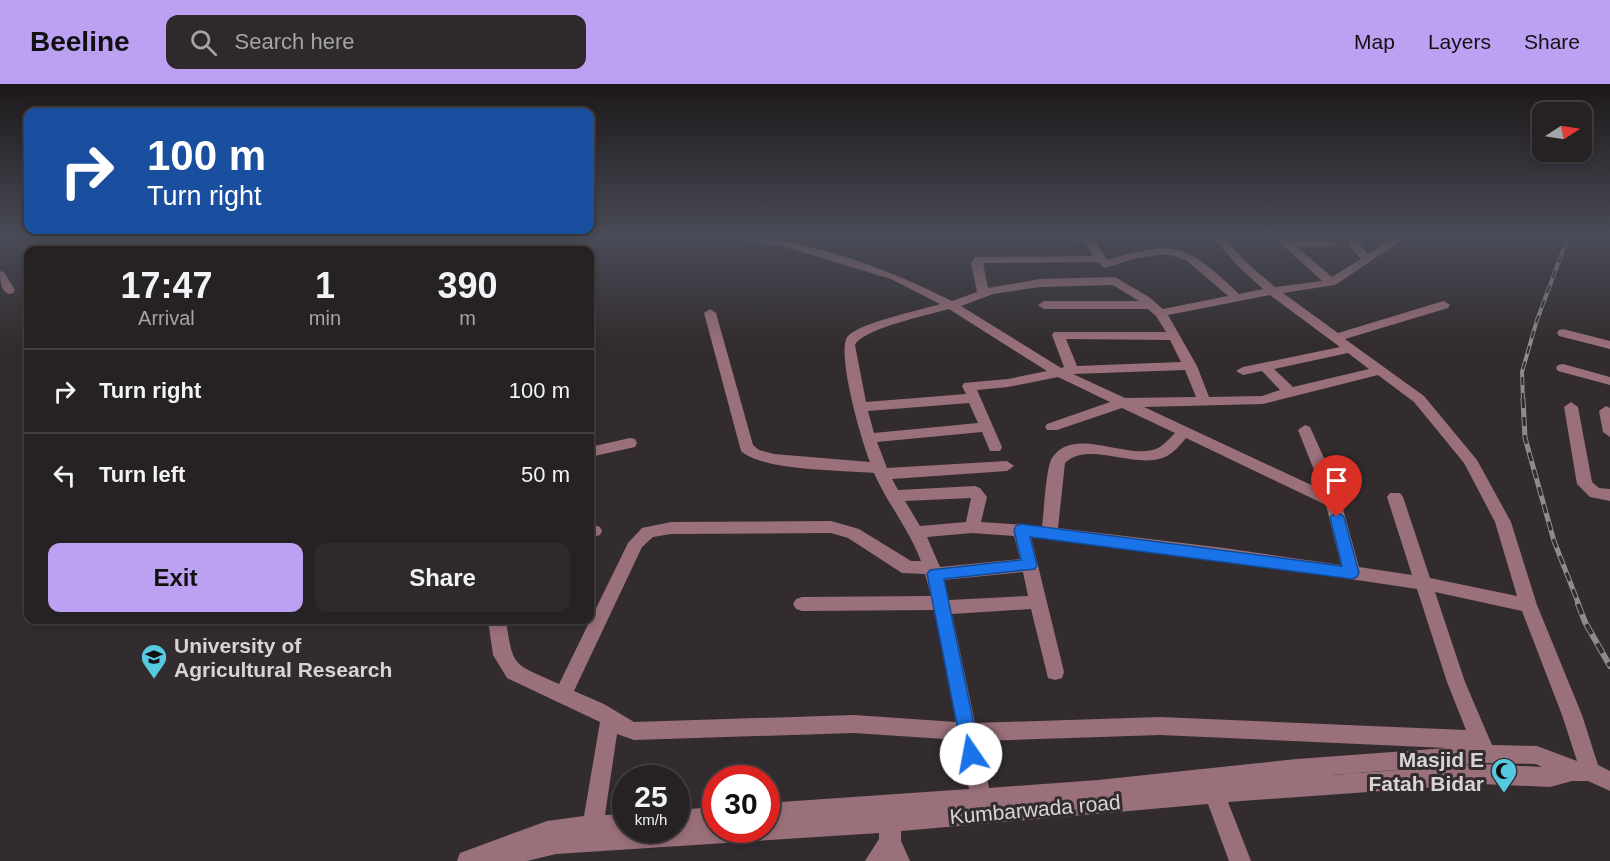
<!DOCTYPE html>
<style>
body{margin:0;font-family:Arial,sans-serif;background:#2e292a;color:#f1f3f6;height:100vh;display:flex;flex-direction:column;font-size:22px;white-space:nowrap}
*{box-sizing:border-box;margin:0}
p{font-size:20px;color:#a4a3a5}
.icon{flex:none;width:33px;height:33px;fill:none;stroke:currentColor;stroke-width:2;stroke-linecap:round;stroke-linejoin:round}
.map{position:relative;flex:1;overflow:hidden}
.drawer{position:absolute;left:24px;top:162px;width:570px;height:378px;display:flex;flex-direction:column;background:#262122;border-radius:12px;box-shadow:0 3px 9px #0003,0 0 0 2px #423e40}
.drawer>*{flex:none}
.hud{position:absolute;left:24px;top:24px;width:570px;height:126px;border-radius:12px;box-shadow:0 3px 9px #0003,0 0 0 2px #423e40;background:#1a4fa0;color:#fff;overflow:hidden}
.needle{width:39px;rotate:78deg}
.buttons{position:absolute;left:1532px;top:18px;display:grid;gap:12px}
.buttons a{display:grid;place-items:center;width:60px;height:60px;border-radius:12px;background:#262122;box-shadow:0 3px 9px #0003,0 0 0 2px #423e40;font-size:30px}
.speed{position:absolute;left:612px;top:681px;display:flex;gap:12px;font-size:30px;font-weight:700;text-align:center}
.speed>*{display:grid;place-content:center;width:78px;height:78px;border-radius:50%;background:#262122;box-shadow:0 3px 9px #0003,0 0 0 2px #423e40;line-height:1}
.speed small{font-size:15px;font-weight:400}
.speed .limit{border:9px solid #d22;background:#fff;color:#111}
.pin{position:absolute;display:grid;place-items:center;width:51px;height:51px;color:#fff;margin:-62px -26px;border-radius:50% 50% 50% 0;rotate:-45deg;box-shadow:0 0 6px #0007}
.pin .icon{rotate:45deg}
.me{position:absolute;width:66px;margin:-33px;rotate:348deg;stroke-linejoin:round;filter:drop-shadow(0 0 4px #0008)}
.turn{display:flex;align-items:center;gap:21px;height:126px;padding:0 24px;font-size:27px}
.turn .icon{width:78px;height:78px;stroke-width:2.5}
.turn b{display:block;font-size:42px;line-height:51px}
.eta{display:flex;justify-content:space-evenly;align-items:center;height:102px;text-align:center}
.eta b{font-size:36px;font-weight:800;line-height:42px}
.button{display:flex;gap:12px;margin-top:auto;padding:12px 24px}
.button a{flex:1;height:69px;border-radius:12px;background:#bca0f2;color:#111;font-size:24px;font-weight:800;line-height:69px;text-align:center}
.button a+a{background:#2e292a;color:#f1f3f6}
ul{padding:0;list-style:none}
li{display:flex;align-items:center;gap:18px;height:84px;padding:0 24px;border-top:2px solid #423e40}
li div{flex:1}
li b{display:block;font-size:22px}
li em{font-style:normal}
header{display:flex;align-items:center;gap:36px;box-sizing:border-box;height:84px;padding:0 30px;background:#bca0f2;color:#111}
header strong{font-size:28px}
nav{display:flex;gap:33px;margin-inline-start:auto;font-size:21px}
.search{width:420px;height:54px;background:#2e292a;display:flex;align-items:center;gap:15px;box-sizing:border-box;padding:0 21px;border-radius:12px;color:#a4a3a5;font-size:22px}
.map>svg:first-child{display:block}
.lines{fill:none;stroke-linecap:round;stroke-linejoin:round}
.minor{fill:#9a707a;fill-rule:evenodd}
.rail-far2-casing{stroke:#8f8a8b;stroke-width:4}
.rail-far1-casing{stroke:#8f8a8b;stroke-width:5}
.rail-casing{stroke:#8f8a8b;stroke-width:6}
.rail-far2{stroke:#322c2e;stroke-width:2;stroke-dasharray:8;stroke-linecap:butt}
.rail-far1{stroke:#322c2e;stroke-width:3;stroke-dasharray:9;stroke-linecap:butt}
.rail{stroke:#322c2e;stroke-width:4;stroke-dasharray:11;stroke-linecap:butt}
.route{fill:#1a73e8;stroke:#114b97;stroke-width:1.5}
.labels{text-anchor:middle;dominant-baseline:central;stroke-width:6;stroke-linejoin:round;paint-order:stroke}
.near-poi-label{font-size:21px;font-weight:bold;fill:#d8d4d4;stroke:#322c2e;text-anchor:start}
.near-street-label{font-size:21px;fill:#d8d4d4;stroke:#322c2e}
</style>
<header>
<strong>Beeline</strong>
<div class="search"><svg class="icon" aria-label="search" viewBox="0 0 24 24"><circle cx="10" cy="10" r="6"/><path d="M15 15l6 6"/></svg>Search here</div>
<nav><a>Map</a><a>Layers</a><a>Share</a></nav>
</header>
<div class="map">
<svg width="1610" height="777" viewBox="0 0 1610 777">
<rect width="100%" height="100%" fill="#322c2e"/>
<g class="lines">
<g class="minor">
<path d="M732 153C807 153 885 184 952 217L977 208 971 179 975 173 1093 172 1085 158 1063 156 1058 153H1093L1107 176C1176 155 1188 161 1239 210L1263 205 1238 182 1213 153H1224L1246 178 1275 203 1322 197 1274 153H1286L1290 157 1337 158V162L1333 163H1297L1332 193 1361 175 1348 161 1351 153H1362L1360 161 1368 170 1394 153H1407L1335 201 1283 209 1338 249 1440 218 1444 217 1450 221 1448 224 1345 255 1424 312 1477 376 1511 438 1537 521 1582 631 1598 681 1610 687V707L1588 697H1572L1550 703 1481 700 1228 718 1251 777H1229L1208 720 901 747V757L910 777H865L879 755V749L556 770 527 777H457L460 769 547 737 584 732 600 638 507 594 493 571 488 536H506C513 586 514 579 559 600L628 459 642 444 671 438 831 437 859 445 911 477H921C909 445 887 419 874 389 842 386 763 387 741 367L704 229 710 225 716 229 753 361 759 366 774 370 870 378C862 359 835 266 848 252 859 239 921 226 940 220L891 195 782 162 737 156ZM1165 170 1186 176 1228 212 1163 225 1149 213 1115 193 1040 195 988 204 983 179 1098 178 1105 184 1133 175ZM1113 201 1139 217H1044L1038 221 1044 225H1148L1156 232 1166 248H1054L1052 251 1064 283 1061 284 961 222 993 210 1040 203ZM1270 211 1340 263 1243 283 1236 287 1243 291 1262 287 1280 306 1262 312 1209 313 1197 282 1168 231ZM949 225 1047 287 1008 295 964 299 962 302 966 310 866 318 855 261C864 244 929 231 949 225ZM1066 255 1170 256 1181 278 1077 282ZM1348 269 1369 285 1293 303 1274 285ZM1185 286 1196 313 1125 314 1073 290ZM1378 291 1414 318 1464 379 1495 438 1517 512 1430 494 1403 413 1400 409H1390L1387 413 1412 491 1359 483 1337 403 1310 343 1305 341 1298 346 1322 406 1144 323 1263 320ZM1058 293 1110 318 1047 340 1045 343 1047 346H1057L1122 324 1175 349C1170 354 1164 361 1158 364 1129 378 1074 340 1052 374 1046 383 1044 429 1042 442L981 438 987 413 980 404 975 402 898 406 892 395 1007 387 1014 382 1007 377 887 384 877 358 982 348 990 367H1000L1002 363 977 306 1008 303ZM969 319 978 339 874 349 868 327ZM1186 354 1326 421 1341 481 1224 464 1058 444 1065 379C1088 356 1135 386 1165 373 1174 369 1180 361 1186 354ZM971 414 966 438 920 442 905 417ZM831 449 848 454 902 489 925 490 931 512 802 513 796 515 793 520 796 525 802 527 934 526 956 638 854 631 634 638 604 620 574 607 642 463 653 453 671 450ZM972 449 1014 452 1020 475 940 483 927 453ZM1031 453 1224 476 1417 505 1447 598 1466 646 1160 633 975 639 952 530 1031 525 1048 594 1055 596 1062 594 1064 588ZM1023 488 1028 512 949 516 944 496ZM1435 508 1522 527 1562 631 1577 677 1537 662 1492 661 1465 598ZM854 649 959 656 969 705 766 719V746H716V723L676 726V746H626V730L605 731 617 650 634 656ZM1160 651 1447 664 1297 675 1098 696 989 704 979 657ZM1486 679 1536 680 1542 683 1481 680 1331 691Z"/>
<path d="M0 187 4 188 15 206 13 209 9 210C0 207 0 195 0 187Z"/>
<path d="M1563 245 1610 257V265L1559 252 1557 249 1559 246Z"/>
<path d="M1563 280 1610 293V301L1558 287 1556 284 1558 281Z"/>
<path d="M1571 318 1578 323 1592 398 1599 404 1610 405V417L1590 413 1577 400 1564 323Z"/>
<path d="M1606 322 1610 324V353L1603 348 1599 327Z"/>
<path d="M630 354 635 355 637 359 635 363 590 373V363Z"/>
<path d="M594 441 600 443 602 447 600 451 590 454V442Z"/>
</g>
<g class="rail-far2-casing">
<path id="rail-far2" d="M1523 317 1522 288 1537 236 1568 153"/>
</g>
<g class="rail-far1-casing">
<path id="rail-far1" d="M1523 315 1525 354 1554 457 1579 521"/>
</g>
<g class="rail-casing">
<path id="rail" d="M1578 520 1585 538 1610 582"/>
</g>
<use href="#rail-far2" class="rail-far2"/>
<use href="#rail-far1" class="rail-far1"/>
<use href="#rail" class="rail"/>
</g>
<linearGradient id="sky" x2="0" y2="1"><stop stop-color="#1c1819"/><stop offset="0.58" stop-color="#494b57"/><stop offset="1" stop-color="#494b57" stop-opacity="0"/></linearGradient>
<rect width="1610" height="262" fill="url(#sky)"/>
<path class="route" d="M1337 428 1344 433 1359 489 1357 493 1352 495 1030 453 1037 481 1035 485 944 495 980 670 977 676 971 678 964 676 927 490 930 486 1021 476 1014 446 1016 442 1021 440 1342 482 1330 433Z"/>
<defs>
<g id="university-pin" transform="scale(1.35)"><path d="M0 17L-7.5 6A9.5 9.5 0 1 1 7.5 6Z" fill="#56c9e1" stroke="#322c2e"/><path d="M0-5L7-2L0 1L-7-2ZM-4 1L0 2.5L4 1V4Q0 6-4 4Z" fill="#111"/></g>
<g id="mosque-pin" transform="scale(1.35)"><path d="M0 17L-7.5 6A9.5 9.5 0 1 1 7.5 6Z" fill="#56c9e1" stroke="#322c2e"/><path d="M3.5-4.9A6 6 0 1 0 3.5 4.9A5 5 0 1 1 3.5-4.9Z" fill="#111"/></g>
</defs>
<g fill-rule="evenodd">
<use href="#university-pin" x="154" y="573"/>
<use href="#mosque-pin" x="1504" y="687"/>
</g>
<g class="labels">
<g class="near-poi-label">
<text x="174" y="561">University of<tspan x="174" dy="24">Agricultural Research</tspan></text>
<text x="1484" y="675" text-anchor="end">Masjid E<tspan x="1484" dy="24">Fatah Bidar</tspan></text>
</g>
<g class="near-street-label">
<text transform="translate(1035 725) rotate(-5)">Kumbarwada road</text>
</g>
</g>
</svg>
<div class="buttons">
<a><svg class="needle" viewBox="-14 -14 28 28"><path d="M0-13l5 13h-10z" fill="#e53935"/><path d="M0 13l5-13h-10z" fill="#a4a3a5"/></svg></a>
</div>
<div class="speed"><div>25<small>km/h</small></div><div class="limit">30</div></div>
<div class="pin" style="left:1337px;top:433px;background:#d93025"><svg class="icon" aria-label="arrive" viewBox="0 0 24 24"><path d="M6 21V4h12l-3 4 3 4H6"/></svg></div>
<svg class="me" style="left:971px;top:670px" viewBox="-20 -20 40 40"><circle r="19" fill="#fff"/><path d="M0-13L10 11 0 6-10 11z" fill="#1a73e8"/></svg>
<div class="hud">
<div class="turn"><svg class="icon" aria-label="right" viewBox="0 0 24 24"><path d="M7 20v-9h11M14 6l5 5-5 5"/></svg><div><b>100 m</b>Turn right</div></div>
</div>
<section class="drawer">
<div class="eta">
<div><b>17:47</b><p>Arrival</p></div>
<div><b>1</b><p>min</p></div>
<div><b>390</b><p>m</p></div>
</div>
<ul>
<li><svg class="icon" aria-label="right" viewBox="0 0 24 24"><path d="M7 20v-9h11M14 6l5 5-5 5"/></svg><div><b>Turn right</b></div><em>100 m</em></li>
<li><svg class="icon" aria-label="left" viewBox="0 0 24 24"><path d="M17 20v-9H6M10 6l-5 5 5 5"/></svg><div><b>Turn left</b></div><em>50 m</em></li>
</ul>
<div class="button"><a>Exit</a><a>Share</a></div>
</section>
</div>
